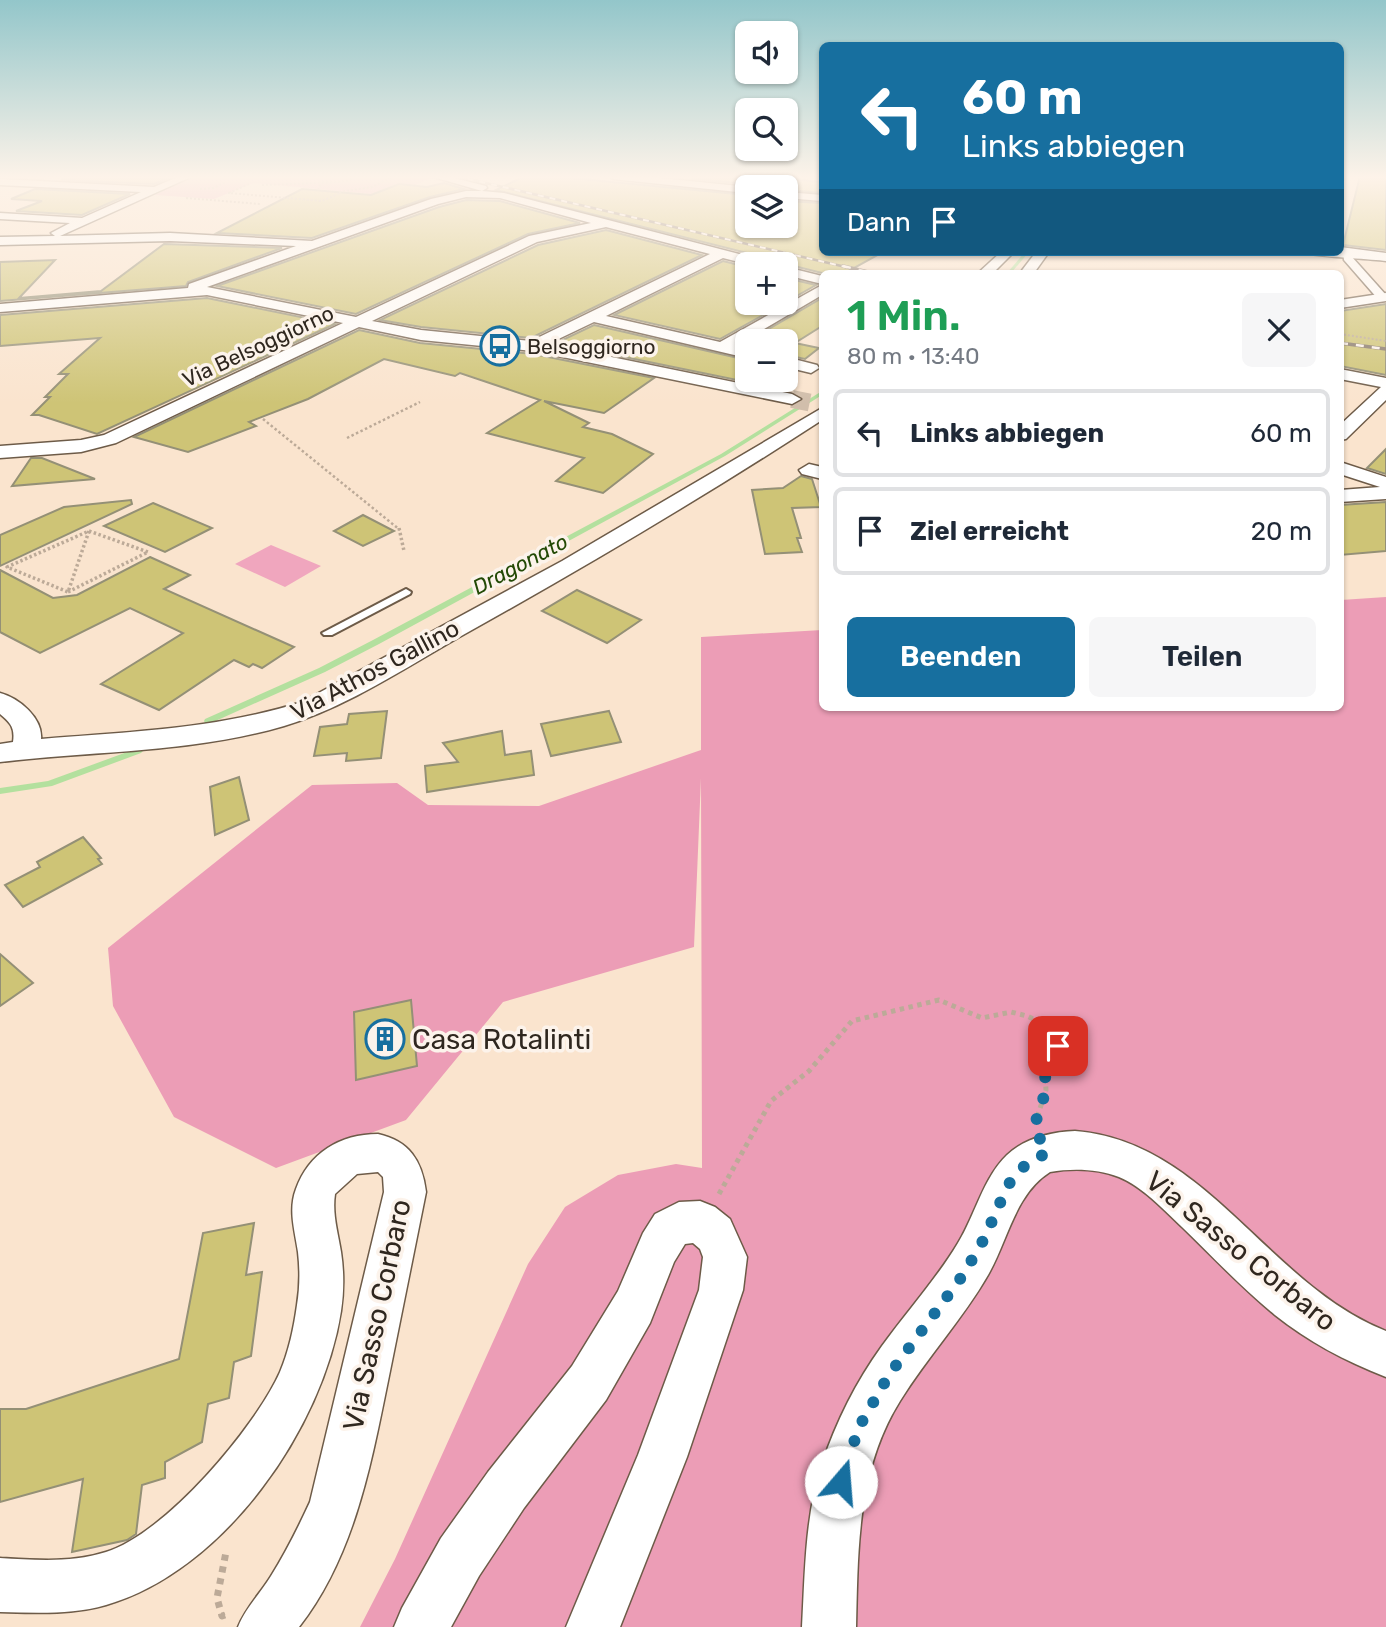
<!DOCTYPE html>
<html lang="de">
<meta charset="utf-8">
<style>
body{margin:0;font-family:Rubik,sans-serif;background:#f6f6f7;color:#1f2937;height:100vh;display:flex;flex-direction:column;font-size:26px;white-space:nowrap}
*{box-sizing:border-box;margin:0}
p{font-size:23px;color:#747a83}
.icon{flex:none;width:38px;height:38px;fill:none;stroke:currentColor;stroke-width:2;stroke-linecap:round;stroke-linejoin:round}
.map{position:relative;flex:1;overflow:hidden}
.details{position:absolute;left:819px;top:270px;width:525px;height:441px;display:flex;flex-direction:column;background:#fff;border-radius:10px;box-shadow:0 2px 5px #0004}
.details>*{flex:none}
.hud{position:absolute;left:819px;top:42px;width:525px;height:214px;border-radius:10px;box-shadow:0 2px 5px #0004;background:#176f9f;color:#fff;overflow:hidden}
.tools{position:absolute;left:735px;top:21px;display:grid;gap:14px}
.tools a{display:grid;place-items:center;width:63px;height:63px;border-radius:10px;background:#fff;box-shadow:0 2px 5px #0004;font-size:35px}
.pin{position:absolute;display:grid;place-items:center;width:60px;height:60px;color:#fff;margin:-30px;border-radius:14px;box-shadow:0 4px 10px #0006}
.me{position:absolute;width:77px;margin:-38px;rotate:18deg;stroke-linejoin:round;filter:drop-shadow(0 0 5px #0008)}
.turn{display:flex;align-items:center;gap:24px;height:147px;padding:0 28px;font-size:32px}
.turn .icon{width:91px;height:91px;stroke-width:2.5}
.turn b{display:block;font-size:49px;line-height:60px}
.then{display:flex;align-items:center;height:66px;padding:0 28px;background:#0003;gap:14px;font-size:26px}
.round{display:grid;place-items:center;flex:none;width:74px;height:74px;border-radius:10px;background:#f6f6f7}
.head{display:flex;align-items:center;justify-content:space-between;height:119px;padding:0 28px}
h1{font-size:42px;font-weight:600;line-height:52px;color:#1e9e55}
.cta{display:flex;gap:14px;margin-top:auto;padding:14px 28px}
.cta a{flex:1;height:80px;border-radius:10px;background:#176f9f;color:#fff;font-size:28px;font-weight:600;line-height:80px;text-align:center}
.cta a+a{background:#f6f6f7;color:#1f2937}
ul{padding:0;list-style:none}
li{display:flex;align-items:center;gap:21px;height:88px;margin:0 14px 10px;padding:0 14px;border:4px solid #e0e1e3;border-radius:10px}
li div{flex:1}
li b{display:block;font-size:26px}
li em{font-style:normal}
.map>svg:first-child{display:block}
.green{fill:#f0a6be}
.forest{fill:#ec9db6}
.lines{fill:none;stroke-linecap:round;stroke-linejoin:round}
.stream{fill:#b3e09e;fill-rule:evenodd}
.building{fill:#cec476;stroke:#949076;stroke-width:2}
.minor-tunnel{stroke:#d1beab;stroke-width:18;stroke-dasharray:18 10;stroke-linecap:butt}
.service-casing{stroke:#6d5b48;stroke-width:4}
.pedestrian-casing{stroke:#6d5b48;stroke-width:3}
.minor-casing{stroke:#6d5b48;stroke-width:3}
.path-far4{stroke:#bcaa98;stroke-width:2;stroke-dasharray:2 2;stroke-linecap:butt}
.path-far3{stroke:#bcaa98;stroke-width:2.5;stroke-dasharray:2.5 2.5;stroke-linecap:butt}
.path-far2{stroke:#bcaa98;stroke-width:3.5;stroke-dasharray:2.5 2.5;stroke-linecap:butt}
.path-far1{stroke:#bcaa98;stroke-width:5;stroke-dasharray:4.5 4.5;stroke-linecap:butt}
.path{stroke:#bcaa98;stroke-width:7;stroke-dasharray:6 6;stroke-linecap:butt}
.service{fill:#fff;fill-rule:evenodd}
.pedestrian{fill:#fff;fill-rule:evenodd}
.minor{fill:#fff;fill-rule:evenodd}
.rail-far1-casing{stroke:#857769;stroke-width:2.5}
.rail-casing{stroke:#857769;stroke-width:3.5}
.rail-far1{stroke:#fcf3eb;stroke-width:2;stroke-dasharray:6;stroke-linecap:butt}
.rail{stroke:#fcf3eb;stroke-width:2.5;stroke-dasharray:8;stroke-linecap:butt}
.route{stroke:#176f9f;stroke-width:12;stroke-dasharray:0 21.6}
.labels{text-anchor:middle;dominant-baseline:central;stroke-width:7;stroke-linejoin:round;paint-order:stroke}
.far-street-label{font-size:21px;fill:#2f271f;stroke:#fcf3eb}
.far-poi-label{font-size:21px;fill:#2f271f;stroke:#fcf3eb;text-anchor:start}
.far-water-label{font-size:21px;font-style:italic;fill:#234a06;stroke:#fcf3eb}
.street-label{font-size:24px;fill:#2f271f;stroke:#fcf3eb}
.near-poi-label{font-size:28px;fill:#2f271f;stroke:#fcf3eb;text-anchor:start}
.near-street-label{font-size:28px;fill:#2f271f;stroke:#fcf3eb}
</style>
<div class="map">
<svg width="1386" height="1627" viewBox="0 0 1386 1627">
<rect width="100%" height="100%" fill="#fae4ce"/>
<g class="green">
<path d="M190 176H421L432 178 415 185 396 184 372 194 253 183 214 199 155 195Z"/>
<path d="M271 545 321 566 285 587 235 564Z"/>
</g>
<path class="forest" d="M1386 597V1627H360L395 1559 528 1264 565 1207 618 1175 676 1164 702 1168 701 778 694 947 503 1002 406 1120 276 1168 174 1117 113 1006 108 948 312 785 397 783 428 805 539 806 701 750V637L822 630V707H1340L1341 600Z"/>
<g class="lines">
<g class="stream">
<path d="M1025 252H1029L1011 273H1007Z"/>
<path d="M822 391V395L725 456 379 644 325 672 211 723H205L204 721 205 719 319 668 373 640 721 454Z"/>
<path d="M138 748 141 749 143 751 141 753 52 786 0 794V788L48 781Z"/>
</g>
</g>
<g class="building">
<path d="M71 176H174L154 184 61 180Z"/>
<path d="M525 176H550L747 195V226H786V201L822 203V252H883L845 273H822L786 264H771L767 258 496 190Z"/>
<path d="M699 176H794L790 179 822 182V193L786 190V187H751L749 184 694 179Z"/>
<path d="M1360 176H1386V250L1343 245Z"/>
<path d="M444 183 464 189 430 197 312 238 217 233 302 189 371 195 399 184 427 187Z"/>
<path d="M35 189 130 194 82 215 16 211 42 201 11 199Z"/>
<path d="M466 200 500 201 580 223 528 234 356 314 217 286 439 207Z"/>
<path d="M606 230 702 255 531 338 421 327 380 320 538 245Z"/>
<path d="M164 244 282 248 188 282 186 286 0 301V262L55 260 19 298 101 291Z"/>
<path d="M723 261 747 267V303H785L720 339 614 315Z"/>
<path d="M786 278 816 285 786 302Z"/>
<path d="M207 298 335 324 97 434 39 415H32L50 397H45L68 374H59L100 338 0 346V315Z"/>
<path d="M822 298V326L795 343 819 348 805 359 786 355V341H748Z"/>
<path d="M1386 304V375L1340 366V311Z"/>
<path d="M594 325 747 360V380H777L766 386 556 343Z"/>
<path d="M359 330 420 343 533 354 654 378 604 413 544 401 589 423 583 427 612 434 653 454 603 493 556 481 584 458 487 433 540 400 460 373 455 376 384 359 308 399 249 422 256 426 188 452 134 437Z"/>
<path d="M1386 449V474L1367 468Z"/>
<path d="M31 458H42L95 479 12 486Z"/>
<path d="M801 476 812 479 821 507 792 508 801 538H797L802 552 765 554 752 490 783 488Z"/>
<path d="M131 500 132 504 0 566V535L64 507Z"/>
<path d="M1386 502V551L1340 555V505Z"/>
<path d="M153 503 212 528 165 552 104 526Z"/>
<path d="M363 515 394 531 363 546 334 531Z"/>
<path d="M150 557 190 575 164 589 294 647 262 668 253 664 249 667 234 660 159 710 101 684 183 633 130 608 40 653 0 632V570L53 598 77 595Z"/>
<path d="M577 590 641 620 607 643 542 611Z"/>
<path d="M387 711 381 758 346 761 347 753 314 756 320 727 347 724 349 714Z"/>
<path d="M609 711 621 742 551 756 541 724Z"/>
<path d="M502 731 505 755 531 751 534 775 427 792 425 766 458 762 443 743Z"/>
<path d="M239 777 249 820 215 835 210 787Z"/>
<path d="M83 837 101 858 98 859 102 864 23 907 5 885 40 867 37 862Z"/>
<path d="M0 954 33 983 0 1006Z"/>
<path d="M411 1000 417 1066 356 1080 354 1012Z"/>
<path d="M254 1223 246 1275 262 1272 251 1356 234 1362 229 1398 208 1404 202 1442 165 1462V1478L142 1485 136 1534 127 1540 72 1552 83 1479 0 1502V1409H26L179 1359 203 1233Z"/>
</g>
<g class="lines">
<path class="minor-tunnel" d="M792 399 822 405"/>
<g class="service-casing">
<path id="service" d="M406 589 411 592 410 594 332 635H324L322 633Z"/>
</g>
<g class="pedestrian-casing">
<path id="pedestrian" d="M1343 250H1349L1352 257 1386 295V299H1378L1344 260Z"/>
</g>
<g class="minor-casing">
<g id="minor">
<path d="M180 176H193L60 236 170 233 312 241 431 199 466 191H482L430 176H446L486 186 487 188 482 191 504 193 766 261 768 264H747L723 258 606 316 720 342 822 285V295L735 346 747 348V358L594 322 548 344 792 394 801 399 792 404 533 351 421 340 359 327 116 443 81 452 0 458V446L81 440 104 435 343 323 207 295 0 312V304L188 288 189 284 296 246 170 241 0 245V237L55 236 51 233 70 223 0 219V213L82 218 141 192 0 185V179L154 187ZM466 197 500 198 591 223 529 236 356 317 207 287 438 204ZM606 227 710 254 531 341 421 330 372 321 537 242Z"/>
<path d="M608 176H640L749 187 747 193 613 179Z"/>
<path d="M1340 176H1347L1340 183Z"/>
<path d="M786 192 822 195V201L786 198Z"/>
<path d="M1340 247 1386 253V261C1372 259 1305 256 1300 252H1340Z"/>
<path d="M1001 252H1014L993 273H978Z"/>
<path d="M1036 252H1049L1034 273H1020Z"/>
<path d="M786 267 822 276V284L786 275Z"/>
<path d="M1386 293V301L1340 308V300Z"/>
<path d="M786 357 817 365 819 368 811 373 786 367Z"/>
<path d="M1340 369 1386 378V400L1346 439 1340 440V425L1381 387 1340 379Z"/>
<path d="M822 408V420C705 496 585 567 463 635 405 668 347 707 284 726 192 753 94 751 0 762V744L13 742C15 728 11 723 0 714V693C19 698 43 718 41 739 129 732 217 729 302 702L562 561Z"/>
<path d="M1340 462 1386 477V499L1340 502V490L1380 487 1340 474Z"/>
<path d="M809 464 822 467V479L802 474 799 470Z"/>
<path d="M1075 1131C1207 1141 1268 1285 1386 1331V1377C1345 1361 1309 1342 1275 1315 1242 1288 1212 1256 1182 1227 1163 1209 1143 1187 1119 1177 1098 1169 1073 1168 1050 1172 1015 1194 1008 1240 988 1275 963 1319 927 1357 900 1401 857 1470 858 1548 856 1627H802C805 1572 805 1516 822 1464 836 1422 856 1382 882 1346 907 1311 936 1280 958 1243 975 1216 983 1178 1007 1155 1025 1138 1051 1132 1075 1131Z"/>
<path d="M378 1134C409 1141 422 1160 426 1192 414 1252 402 1311 390 1371 372 1459 356 1554 299 1627H238C246 1607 260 1594 271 1576 286 1552 298 1528 310 1502L384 1192 383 1177 378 1172 357 1174 335 1194C332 1214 338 1233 341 1252 344 1272 344 1291 341 1311 323 1428 224 1571 106 1605 72 1615 35 1613 0 1612V1558C35 1560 72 1563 106 1552 165 1534 255 1428 280 1372 289 1351 294 1327 297 1305 300 1287 300 1269 298 1252 295 1231 288 1210 296 1189 309 1153 340 1134 378 1134Z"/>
<path d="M700 1201 715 1207 730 1219 747 1257 743 1290 687 1457 620 1627H566L638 1455 699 1290 703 1257 700 1249 693 1243 685 1244 674 1262 650 1323 606 1400 524 1508 479 1576 451 1627H394L402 1608 441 1538 488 1472 572 1366 618 1291 643 1233 655 1214 679 1202Z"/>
</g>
</g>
<g class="path-far4">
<path d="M249 184 229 193 322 201 340 193"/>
<path d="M262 185 339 182 352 179 351 176"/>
<path d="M200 189 213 188 226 182"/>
<path d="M318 190 321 183"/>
<path d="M339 192 372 187 393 176"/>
<path d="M186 198 260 204"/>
<path d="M1340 334 1386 341"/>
</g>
<g class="path-far3">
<path d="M263 419 400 530"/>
<path d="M347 438 420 402"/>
</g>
<g class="path-far2">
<path d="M399 528 404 551"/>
<path d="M89 531 148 552"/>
<path d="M89 531 68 592 7 567Z"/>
<path d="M68 592 148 552"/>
</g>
<path class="path-far1" d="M719 1194 771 1101 809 1071 852 1021 939 1000 982 1018 1011 1012 1027 1016 1044 1024 1058 1046 1044 1058 1046 1090 1036 1121"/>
<path class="path" d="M225 1615 222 1616 217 1598 226 1552"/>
<use href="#service" class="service"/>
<use href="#pedestrian" class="pedestrian"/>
<use href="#minor" class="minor"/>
<g class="rail-far1-casing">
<path id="rail-far1" d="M456 176 850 268"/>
</g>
<g class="rail-casing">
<g id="rail">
<path d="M843 266 872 273"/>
<path d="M1340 343 1386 349"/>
</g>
</g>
<use href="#rail-far1" class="rail-far1"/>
<use href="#rail" class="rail"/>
</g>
<linearGradient id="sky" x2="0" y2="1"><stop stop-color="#93c6ca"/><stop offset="0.44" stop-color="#fdf3e9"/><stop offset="1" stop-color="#fdf3e9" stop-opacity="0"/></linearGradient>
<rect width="1386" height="403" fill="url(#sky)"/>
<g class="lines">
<path class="route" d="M841 1482 859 1427 889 1375 963 1275 984 1239 1008 1185 1027 1163 1047 1153 1034 1127 1046 1090 1044 1058 1058 1046"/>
</g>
<defs>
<g id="bus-ring" transform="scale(2.0125)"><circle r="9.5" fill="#fcf3eb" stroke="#176f9f" stroke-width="1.5"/><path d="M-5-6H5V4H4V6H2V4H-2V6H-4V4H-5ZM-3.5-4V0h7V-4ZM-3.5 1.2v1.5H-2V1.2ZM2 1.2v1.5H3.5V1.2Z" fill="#176f9f"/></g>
<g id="building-ring" transform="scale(2.0125)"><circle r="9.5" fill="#fcf3eb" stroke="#176f9f" stroke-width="1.5"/><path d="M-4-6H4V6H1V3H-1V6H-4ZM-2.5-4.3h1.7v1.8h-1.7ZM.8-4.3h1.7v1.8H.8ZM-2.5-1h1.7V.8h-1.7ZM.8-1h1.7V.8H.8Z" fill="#176f9f"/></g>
</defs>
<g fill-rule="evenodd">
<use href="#bus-ring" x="500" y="346"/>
<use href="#building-ring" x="385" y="1039"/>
</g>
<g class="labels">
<g class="far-street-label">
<text transform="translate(258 346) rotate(-25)">Via Belsoggiorno</text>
</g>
<g class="far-poi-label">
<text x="527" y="346">Belsoggiorno</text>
</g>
<g class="far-water-label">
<text transform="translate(520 564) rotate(-28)">Dragonato</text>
</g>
<g class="street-label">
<text transform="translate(375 670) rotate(-28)">Via Athos Gallino</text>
</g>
<g class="near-poi-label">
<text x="412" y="1039">Casa Rotalinti</text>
</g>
<g class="near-street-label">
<text transform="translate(1241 1251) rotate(39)">Via Sasso Corbaro</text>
<text transform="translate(377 1315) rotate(-78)">Via Sasso Corbaro</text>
</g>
</g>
</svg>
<div class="tools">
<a><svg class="icon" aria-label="sound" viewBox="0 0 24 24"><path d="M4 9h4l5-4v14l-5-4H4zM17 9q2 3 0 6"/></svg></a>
<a><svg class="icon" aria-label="search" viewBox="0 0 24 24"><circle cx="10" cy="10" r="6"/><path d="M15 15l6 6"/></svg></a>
<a><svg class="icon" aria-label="layers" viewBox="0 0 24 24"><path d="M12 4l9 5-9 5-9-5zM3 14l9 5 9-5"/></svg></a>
<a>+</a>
<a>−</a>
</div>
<div class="pin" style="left:1058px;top:1046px;background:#d93025"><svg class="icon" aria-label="arrive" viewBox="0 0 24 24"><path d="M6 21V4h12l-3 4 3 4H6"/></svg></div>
<svg class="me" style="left:841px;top:1482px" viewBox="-20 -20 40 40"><circle r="19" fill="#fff"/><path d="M0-13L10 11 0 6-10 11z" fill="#176f9f"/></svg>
<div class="hud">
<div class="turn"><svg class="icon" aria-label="left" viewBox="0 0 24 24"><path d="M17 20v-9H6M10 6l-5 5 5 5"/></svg><div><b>60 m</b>Links abbiegen</div></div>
<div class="then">Dann<svg class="icon" aria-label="arrive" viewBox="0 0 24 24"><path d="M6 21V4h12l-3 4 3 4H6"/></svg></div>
</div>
<section class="details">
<div class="head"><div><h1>1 Min.</h1><p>80 m · 13:40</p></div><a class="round"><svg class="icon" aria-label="close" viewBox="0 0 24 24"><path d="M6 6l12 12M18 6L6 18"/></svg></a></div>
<ul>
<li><svg class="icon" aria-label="left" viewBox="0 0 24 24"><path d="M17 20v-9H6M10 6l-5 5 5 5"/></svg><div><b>Links abbiegen</b></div><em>60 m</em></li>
<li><svg class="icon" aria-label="arrive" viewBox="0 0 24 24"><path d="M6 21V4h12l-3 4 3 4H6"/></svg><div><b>Ziel erreicht</b></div><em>20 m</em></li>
</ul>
<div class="cta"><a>Beenden</a><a>Teilen</a></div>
</section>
</div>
